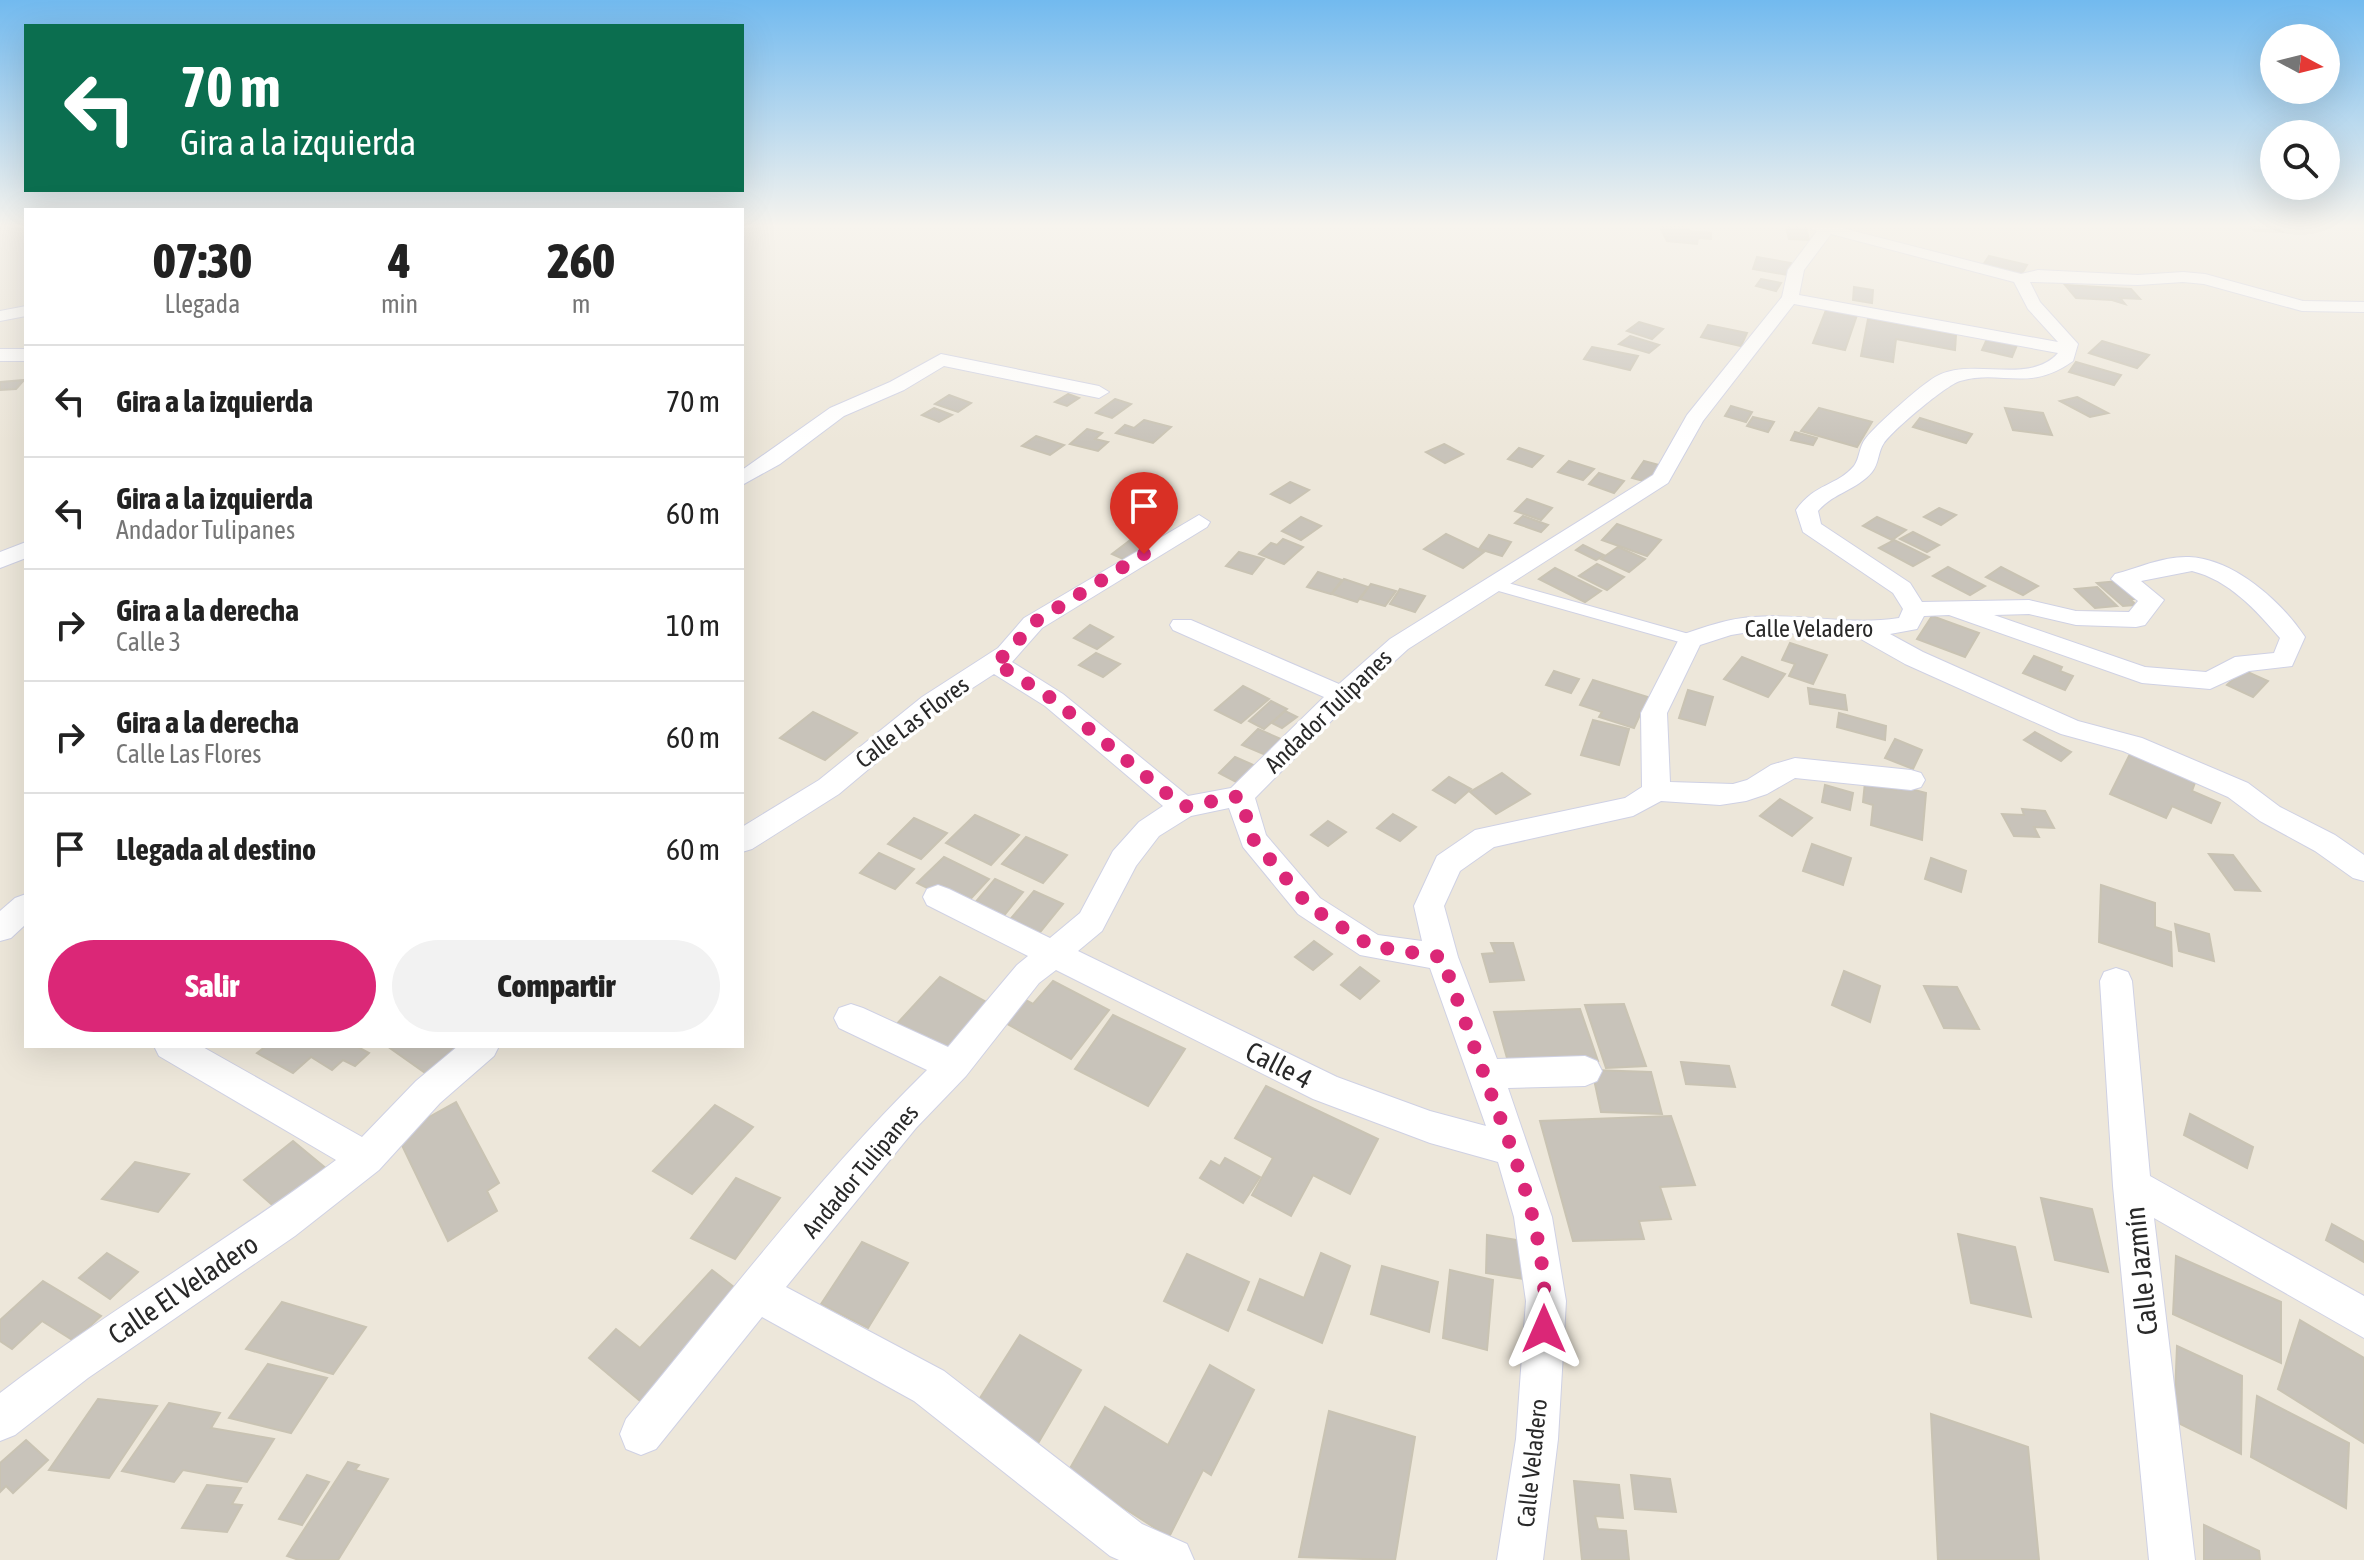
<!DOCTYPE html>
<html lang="es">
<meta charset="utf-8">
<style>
body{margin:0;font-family:"Asap Condensed",sans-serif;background:#f2f2f2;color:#222;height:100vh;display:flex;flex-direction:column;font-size:30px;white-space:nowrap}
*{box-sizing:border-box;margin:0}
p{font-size:26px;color:#767676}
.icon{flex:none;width:44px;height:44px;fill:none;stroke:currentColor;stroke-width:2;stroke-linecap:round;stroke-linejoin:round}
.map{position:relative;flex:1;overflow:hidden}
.panel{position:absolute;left:24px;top:208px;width:720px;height:840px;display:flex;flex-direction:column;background:#fff;border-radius:0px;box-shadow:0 8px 32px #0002}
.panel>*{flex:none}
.banner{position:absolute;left:24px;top:24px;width:720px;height:168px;border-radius:0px;box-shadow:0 8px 32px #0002;background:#0b6e4f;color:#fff;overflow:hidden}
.needle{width:52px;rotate:97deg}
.fabs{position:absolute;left:2260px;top:24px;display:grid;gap:16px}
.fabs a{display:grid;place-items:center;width:80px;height:80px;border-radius:50%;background:#fff;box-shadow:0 8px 32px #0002;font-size:40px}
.pin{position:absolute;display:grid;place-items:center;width:68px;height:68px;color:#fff;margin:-82px -34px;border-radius:50% 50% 50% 0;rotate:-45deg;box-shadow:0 0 8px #0007}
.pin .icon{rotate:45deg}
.me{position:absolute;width:88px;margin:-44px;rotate:0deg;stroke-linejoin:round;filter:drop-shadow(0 0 6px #0008)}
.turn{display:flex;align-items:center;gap:28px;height:168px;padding:0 24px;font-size:36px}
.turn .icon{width:104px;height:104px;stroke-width:2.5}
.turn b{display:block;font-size:56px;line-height:68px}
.eta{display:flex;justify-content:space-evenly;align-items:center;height:136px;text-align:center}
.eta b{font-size:48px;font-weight:800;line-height:56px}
.action{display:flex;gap:16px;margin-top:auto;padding:16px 24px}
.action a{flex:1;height:92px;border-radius:48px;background:#db2777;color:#fff;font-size:32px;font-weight:800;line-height:92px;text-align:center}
.action a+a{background:#f2f2f2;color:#222}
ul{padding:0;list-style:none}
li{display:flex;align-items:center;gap:24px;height:112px;padding:0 24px;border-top:2px solid #e0e0e0}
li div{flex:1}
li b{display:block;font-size:30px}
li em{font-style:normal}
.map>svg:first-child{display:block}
.building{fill:#c8c3ba;stroke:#c9c3b3;stroke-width:2}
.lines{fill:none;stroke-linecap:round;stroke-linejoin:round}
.pedestrian-casing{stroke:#cfd1e4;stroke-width:2}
.minor-casing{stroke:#cfd1e4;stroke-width:2}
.pedestrian{fill:#fff;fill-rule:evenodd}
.minor{fill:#fff;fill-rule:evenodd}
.route{stroke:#db2777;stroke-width:14;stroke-dasharray:0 25.2}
.labels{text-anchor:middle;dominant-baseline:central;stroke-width:7;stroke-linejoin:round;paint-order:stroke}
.street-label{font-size:24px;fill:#292929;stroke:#fff}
.near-street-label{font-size:28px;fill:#292929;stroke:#fff}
</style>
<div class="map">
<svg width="2364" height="1560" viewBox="0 0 2364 1560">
<rect width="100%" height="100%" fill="#ede7da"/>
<g class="building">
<path d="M1659 225H1683L1690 231 1711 233V239L1698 238 1697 244 1667 241Z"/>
<path d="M2248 225H2273L2282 232 2255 231Z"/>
<path d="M1786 227 1806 228 1809 240 1789 239Z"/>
<path d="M1989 256 2027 265 2020 277 1981 268Z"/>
<path d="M1757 257 1791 263 1788 275 1753 269Z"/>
<path d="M1761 279 1781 283 1776 291 1756 286Z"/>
<path d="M2065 285 2131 289 2140 299 2120 298 2125 304 2112 300 2076 298Z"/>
<path d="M1854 287 1873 290 1872 303 1853 300Z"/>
<path d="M1826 310 1857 315 1845 350 1813 343Z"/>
<path d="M1868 319 1956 335 1955 350 1896 339 1893 362 1861 356Z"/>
<path d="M1639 322 1663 329 1652 339 1627 331Z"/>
<path d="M1708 325 1747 333 1741 346 1701 337Z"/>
<path d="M1630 336 1659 345 1649 353 1619 344Z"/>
<path d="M1987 339 2017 345 2012 357 1982 350Z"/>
<path d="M2102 341 2149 355 2137 368 2089 353Z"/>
<path d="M1592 347 1638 356 1630 370 1584 359Z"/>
<path d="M2076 362 2121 375 2114 385 2069 372Z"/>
<path d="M24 380 16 389 0 390V382Z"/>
<path d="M1068 394 1079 398 1067 406 1055 402Z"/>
<path d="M949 395 971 403 958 412 935 404Z"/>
<path d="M2077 397 2108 413 2090 417 2060 401Z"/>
<path d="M1115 399 1131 404 1112 418 1096 413Z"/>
<path d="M1731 406 1752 412 1746 422 1725 416Z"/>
<path d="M934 408 952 415 939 422 922 415Z"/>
<path d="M1819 408 1872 422 1857 447 1801 431Z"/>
<path d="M2005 408 2043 413 2052 435 2013 430Z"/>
<path d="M1753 417 1774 422 1768 432 1747 426Z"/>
<path d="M1920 418 1972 434 1966 443 1913 427Z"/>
<path d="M1144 420 1171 427 1153 443 1116 433 1125 425 1134 428Z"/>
<path d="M1087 429 1102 433 1095 439 1108 442 1098 451 1070 444Z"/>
<path d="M1795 432 1817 438 1813 445 1791 440Z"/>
<path d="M1036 436 1064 445 1050 455 1022 446Z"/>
<path d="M1444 444 1463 454 1445 463 1426 452Z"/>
<path d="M1519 448 1543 456 1532 467 1508 459Z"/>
<path d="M1569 461 1594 469 1583 480 1558 472Z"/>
<path d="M1644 461 1663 466 1651 483 1632 478Z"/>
<path d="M1599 473 1624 481 1614 493 1589 484Z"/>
<path d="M1290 482 1309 490 1290 503 1271 494Z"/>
<path d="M1527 499 1552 508 1541 520 1515 511Z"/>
<path d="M1939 508 1956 515 1941 525 1924 517Z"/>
<path d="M1523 516 1548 525 1541 532 1515 523Z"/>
<path d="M1301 517 1321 526 1301 540 1282 531Z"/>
<path d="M1877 517 1906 530 1892 540 1863 526Z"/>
<path d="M1617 524 1661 540 1647 556 1602 540Z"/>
<path d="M1913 532 1939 545 1927 552 1900 539Z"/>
<path d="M1446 534 1484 552 1463 568 1424 549Z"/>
<path d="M1137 535 1153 542 1128 561 1112 554Z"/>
<path d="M1489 535 1511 542 1502 556 1479 549Z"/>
<path d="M1283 539 1303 547 1284 564 1259 554 1271 543 1277 545Z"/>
<path d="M1894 540 1929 557 1913 566 1879 548Z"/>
<path d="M1583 545 1604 555 1596 560 1576 550Z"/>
<path d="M1618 547 1645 559 1629 572 1601 559Z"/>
<path d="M1239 552 1264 559 1252 574 1226 566Z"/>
<path d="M1597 564 1624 577 1607 590 1579 576Z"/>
<path d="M1948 567 1985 586 1970 595 1933 576Z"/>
<path d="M2001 567 2038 586 2023 595 1986 577Z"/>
<path d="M1555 568 1601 591 1585 602 1539 579Z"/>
<path d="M1318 572 1342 580 1331 594 1307 587Z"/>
<path d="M1344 579 1368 587 1357 602 1332 594Z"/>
<path d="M2119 581 2138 599H2130L2136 605 2123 606 2097 583Z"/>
<path d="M1371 584 1396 591 1385 606 1360 599Z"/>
<path d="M2097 587 2117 606 2095 608 2075 589Z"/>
<path d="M1400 589 1425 596 1415 612 1390 604Z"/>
<path d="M1932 616 1979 633 1965 657 1917 639Z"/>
<path d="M1090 625 1113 637 1097 649 1074 638Z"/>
<path d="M1790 643 1827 655 1813 684 1789 676 1795 664 1782 660Z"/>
<path d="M1096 653 1120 664 1103 677 1079 665Z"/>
<path d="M2034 656 2062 667 2060 671 2073 676 2065 690 2023 673Z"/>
<path d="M1742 657 1785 674 1768 697 1724 679Z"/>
<path d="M2243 670 2268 681 2253 697 2227 685Z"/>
<path d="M1554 671 1579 679 1571 693 1546 685Z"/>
<path d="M1593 680 1648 697 1634 728 1599 717 1602 712 1580 705Z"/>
<path d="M1243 686 1269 699 1241 723 1215 710Z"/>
<path d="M1808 688 1845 695 1847 710 1810 704Z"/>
<path d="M1688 690 1713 697 1705 725 1679 718Z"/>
<path d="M1271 701 1287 709 1264 729 1249 721Z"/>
<path d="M1285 711 1297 717 1282 728 1272 723Z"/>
<path d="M813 712 857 733 825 760 780 738Z"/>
<path d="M1839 713 1886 726 1885 740 1837 727Z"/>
<path d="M1593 720 1629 729 1619 765 1581 755Z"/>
<path d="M1258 729 1281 739 1266 755 1242 745Z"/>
<path d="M2035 732 2071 752 2061 761 2024 740Z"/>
<path d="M1895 739 1922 750 1913 769 1885 758Z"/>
<path d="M2132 750 2197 777 2192 791 2220 803 2211 823 2172 806 2166 818 2110 794Z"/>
<path d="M1235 757 1258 767 1242 785 1219 773Z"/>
<path d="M1502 773 1530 794 1496 814 1470 792Z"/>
<path d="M1449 777 1471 789 1455 803 1433 790Z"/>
<path d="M1865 782 1896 790V785L1926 793 1922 840 1871 825 1873 805 1863 802Z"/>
<path d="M1825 785 1853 793 1850 810 1822 802Z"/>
<path d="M1780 799 1812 818 1792 836 1760 816Z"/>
<path d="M2022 809 2045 811 2054 828 2034 827 2039 837 2014 836 2002 814 2024 815Z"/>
<path d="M1393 814 1416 827 1400 841 1377 828Z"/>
<path d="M975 815 1019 835 991 865 946 843Z"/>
<path d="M914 818 947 833 921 859 888 844Z"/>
<path d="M1328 821 1346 832 1328 846 1311 835Z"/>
<path d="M1026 837 1067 855 1043 883 1002 864Z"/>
<path d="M1812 844 1851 858 1843 885 1803 871Z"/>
<path d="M879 853 914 869 895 889 860 873Z"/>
<path d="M2209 854 2233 855 2260 891 2235 890Z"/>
<path d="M944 857 989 879 964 906 917 883Z"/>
<path d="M1931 858 1966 871 1961 892 1925 879Z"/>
<path d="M995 879 1023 892 998 923 969 910Z"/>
<path d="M2101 885 2155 903V927L2171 932 2172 966 2099 942Z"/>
<path d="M1034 891 1063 904 1037 936 1008 922Z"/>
<path d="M2175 924 2209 934 2214 961 2179 951Z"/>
<path d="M1314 941 1332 954 1313 970 1295 957Z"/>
<path d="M1491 943H1513L1524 980 1490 982 1482 954 1495 953Z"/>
<path d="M1360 967 1379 981 1360 999 1341 985Z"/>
<path d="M1844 971 1880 986 1870 1022 1832 1005Z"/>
<path d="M940 977 992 1005 946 1058 893 1028Z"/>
<path d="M1053 981 1109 1010 1071 1059 1000 1020 1020 997 1033 1004Z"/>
<path d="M1924 986 1957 987 1979 1029 1944 1028Z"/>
<path d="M1624 1004 1646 1066 1606 1068 1585 1005Z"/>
<path d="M1580 1009 1598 1061 1509 1065 1494 1012Z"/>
<path d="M1113 1015 1185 1049 1148 1106 1075 1069Z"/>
<path d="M266 1046H356L369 1053 355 1066 343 1060 332 1070 311 1057 293 1073 257 1053Z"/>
<path d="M387 1046H462L428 1075Z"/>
<path d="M1681 1062 1729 1066 1735 1087 1686 1084Z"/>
<path d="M1592 1070 1651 1072 1662 1114 1601 1112Z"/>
<path d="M1266 1086 1378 1139 1350 1194 1313 1175 1291 1216 1252 1195 1273 1158 1235 1138Z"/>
<path d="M456 1102 499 1183 487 1191 497 1211 448 1241 397 1135Z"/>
<path d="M715 1105 753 1127 692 1194 653 1171Z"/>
<path d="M2190 1114 2253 1147 2247 1168 2184 1135Z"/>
<path d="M1671 1116 1695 1185 1660 1187 1671 1219 1639 1221 1644 1239 1573 1241 1540 1121Z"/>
<path d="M293 1141 328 1170 279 1211 244 1180Z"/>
<path d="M1225 1158 1260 1177 1243 1203 1200 1178 1211 1161 1220 1166Z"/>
<path d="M135 1162 189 1174 158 1212 102 1199Z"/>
<path d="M736 1178 780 1198 735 1259 691 1238Z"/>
<path d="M2041 1198 2092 1209 2108 1272 2055 1260Z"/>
<path d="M2332 1224 2364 1242V1262L2326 1240Z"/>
<path d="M1958 1234 2015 1247 2031 1317 1971 1303Z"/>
<path d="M1487 1235 1523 1241 1524 1279 1486 1273Z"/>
<path d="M862 1242 908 1263 868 1328 821 1304Z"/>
<path d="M107 1253 138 1272 110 1299 79 1278Z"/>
<path d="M1321 1253 1350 1266 1322 1343 1248 1310 1260 1279 1304 1298Z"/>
<path d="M1187 1254 1249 1282 1228 1331 1164 1301Z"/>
<path d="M2176 1256 2281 1302V1363L2173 1314Z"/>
<path d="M1382 1266 1438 1282 1429 1332 1371 1314Z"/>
<path d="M712 1270 744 1295 645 1405 589 1358 616 1329 640 1348Z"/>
<path d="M1450 1270 1493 1280 1487 1350 1443 1338Z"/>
<path d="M43 1281 101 1316 74 1341 42 1321 12 1349 0 1341V1320Z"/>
<path d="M282 1302 366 1327 333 1374 246 1349Z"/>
<path d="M2300 1320 2364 1358V1443L2278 1389Z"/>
<path d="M1020 1335 1081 1370 1037 1445 975 1406Z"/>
<path d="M2177 1346 2242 1376 2241 1454 2174 1421Z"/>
<path d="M268 1364 327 1378 291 1433 229 1418Z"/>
<path d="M1210 1365 1254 1390 1211 1475 1203 1470 1169 1537 1068 1472 1105 1407 1168 1445Z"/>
<path d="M2257 1396 2349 1443 2346 1508 2251 1457Z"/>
<path d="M98 1399 157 1406 109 1478 49 1470Z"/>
<path d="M169 1403 220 1413 211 1428 274 1439 247 1482 183 1470 174 1482 122 1471Z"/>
<path d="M1329 1411 1415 1437 1395 1560 1299 1557Z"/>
<path d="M1931 1414 2028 1447 2039 1560H1938Z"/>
<path d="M26 1440 48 1460 13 1493 6 1486 0 1492V1463Z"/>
<path d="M348 1462 359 1465 355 1470 388 1479 338 1560H299L287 1556Z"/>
<path d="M307 1475 329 1482 302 1525 279 1519Z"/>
<path d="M1631 1475 1670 1479 1676 1512 1635 1509Z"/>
<path d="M1574 1481 1619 1485 1623 1518 1595 1516 1598 1529 1626 1531 1629 1560H1582Z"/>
<path d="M207 1485 241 1488 232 1504 242 1505 227 1532 182 1528Z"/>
<path d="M2204 1525 2259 1551 2260 1560H2204Z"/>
</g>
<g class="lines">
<g class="pedestrian-casing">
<path id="pedestrian" d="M1494 579 1696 636 1699 640 1690 645 1488 588 1486 584 1488 580Z"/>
</g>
<g class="minor-casing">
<g id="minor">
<path d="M1810 225H1843L1842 228 2021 274 2038 270 2138 275 2183 272 2205 274 2303 301 2364 302V312L2302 311 2204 284 2183 282 2138 285 2030 282 2040 302 2078 344 2073 361C2029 393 2001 369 1960 381 1945 386 1894 429 1884 443 1878 451 1879 464 1872 472 1857 490 1833 493 1818 511L1821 524 1910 583 1922 602 2029 600 2076 611 2129 612 2138 601 2111 579 2115 574C2138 568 2164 556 2189 557 2234 559 2281 601 2305 637L2292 666 2249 671 2210 689 2142 683 1949 615 1924 616 1917 629 1890 634 1923 652 2078 721 2142 738 2248 783 2280 807 2335 835 2364 855V881L2353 878 2315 851 2260 821 2228 797 2123 751 2061 734 1905 664 1859 638 1755 631 1731 635 1700 645 1667 713 1670 782 1733 784 1747 780 1771 765 1795 758 1911 770 1921 773 1925 780 1921 787 1911 790 1795 778 1767 794 1746 801 1720 805 1661 801 1633 816 1494 847 1460 871 1444 906 1458 957 1497 1059 1585 1056 1597 1061 1602 1071 1597 1081 1585 1086 1508 1088 1552 1217 1566 1301 1558 1439 1543 1560H1497L1516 1439 1526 1301 1514 1217 1498 1162 1430 1143 1313 1099 1056 970 1039 983 966 1076 916 1128 786 1287 944 1371 1142 1524 1187 1544 1194 1560H1119L1110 1556 914 1401 762 1317 656 1449 641 1455 626 1449 620 1434 626 1419C724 1301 818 1177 927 1070L839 1028 834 1018 839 1008 851 1004 863 1008 948 1047 1017 965 1028 956 927 905 923 897 927 889 938 885 949 889 1050 938 1080 913 1113 851 1139 822 1163 806 1045 706 994 674 940 709 839 794 752 849 742 852V827L819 780 922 697 998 648 1024 618 1199 515 1210 522 1207 527 1042 628 1012 662 1063 694 1188 796 1231 788 1324 697 1173 630 1170 625 1173 620H1191L1339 684 1390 639 1653 475 1687 415 1782 297 1788 270 1817 231 1812 229ZM1831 234 2014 282 2028 309 2058 342 1799 295 1804 270ZM1794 304 2058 353C2029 386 1971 356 1935 377 1920 386 1877 424 1866 438 1859 446 1860 458 1854 466 1837 486 1815 483 1796 510L1803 532 1893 593 1903 609 1899 618C1848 626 1804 613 1754 617 1729 618 1705 627 1681 635L1641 713 1642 787 1625 798 1475 830 1437 856 1414 906 1422 941 1378 935 1320 898 1266 835 1255 798 1351 701 1408 649 1668 483 1703 421ZM2192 571C2229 580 2256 610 2280 638L2274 653 2235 657 2206 672 2145 667 1994 615 2029 614 2076 625 2136 627 2145 625 2164 600 2141 581ZM1229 808 1243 847 1298 914 1360 955 1430 968 1486 1126 1430 1111 1337 1077 1078 951 1102 931 1136 866 1159 836 1191 816Z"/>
<path d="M26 306V316L0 321V311Z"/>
<rect x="0" y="349" width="26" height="12"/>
<path d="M941 354 1099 386 1109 392 1099 398 944 366 904 390 844 416 780 464 742 485V470L830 408 890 382Z"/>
<path d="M26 542V558L0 568V552Z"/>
<path d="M26 894V924L11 938 0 941V911L15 898Z"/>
<path d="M2116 968 2128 972 2132 981 2150 1176 2364 1296V1338L2154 1218 2195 1560H2149L2113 1186 2100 981 2104 972Z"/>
<path d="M154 1046H201L362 1137 416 1081 458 1046H499L494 1056 440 1103 379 1170 295 1236 88 1378 15 1435 0 1441V1393C108 1310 227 1242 336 1160L159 1056Z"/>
</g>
</g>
<use href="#pedestrian" class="pedestrian"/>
<use href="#minor" class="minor"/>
</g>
<linearGradient id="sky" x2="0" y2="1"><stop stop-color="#72baef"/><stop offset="0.51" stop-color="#f7f4ee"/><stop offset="1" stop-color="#f7f4ee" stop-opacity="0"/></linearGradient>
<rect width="2364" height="443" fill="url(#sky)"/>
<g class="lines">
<path class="route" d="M1144 554 1033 623 1007 654 994 662 1054 700 1183 807 1240 796 1253 839 1309 906 1371 946 1442 957C1458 1002 1474 1046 1490 1091 1519 1167 1550 1246 1544 1329"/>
</g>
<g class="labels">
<g class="street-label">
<text x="1809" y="628">Calle Veladero</text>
<text transform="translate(1328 711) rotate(-44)">Andador Tulipanes</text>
<text transform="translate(912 722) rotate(-37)">Calle Las Flores</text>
<text transform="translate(860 1171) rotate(-50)">Andador Tulipanes</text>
<text transform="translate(1532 1463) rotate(-84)">Calle Veladero</text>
</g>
<g class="near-street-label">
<text transform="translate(1279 1065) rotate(27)">Calle 4</text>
<text transform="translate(2141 1271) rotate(-96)">Calle Jazmín</text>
<text transform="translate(183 1289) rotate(-34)">Calle El Veladero</text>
</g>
</g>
</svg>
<div class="fabs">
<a><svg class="needle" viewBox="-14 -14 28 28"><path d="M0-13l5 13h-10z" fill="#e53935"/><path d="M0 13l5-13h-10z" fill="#767676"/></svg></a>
<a><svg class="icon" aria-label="search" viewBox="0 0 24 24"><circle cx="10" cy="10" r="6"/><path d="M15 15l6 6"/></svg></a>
</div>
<div class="pin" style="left:1144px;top:554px;background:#d93025"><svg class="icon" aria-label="arrive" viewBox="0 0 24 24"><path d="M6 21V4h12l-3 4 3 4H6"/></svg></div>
<svg class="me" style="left:1544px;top:1329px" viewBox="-20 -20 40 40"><path d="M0-17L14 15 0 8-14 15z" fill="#db2777" stroke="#fff" stroke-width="4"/></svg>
<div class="banner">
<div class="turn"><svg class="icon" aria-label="left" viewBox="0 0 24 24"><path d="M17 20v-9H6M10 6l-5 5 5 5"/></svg><div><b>70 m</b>Gira a la izquierda</div></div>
</div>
<section class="panel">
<div class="eta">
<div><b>07:30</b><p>Llegada</p></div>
<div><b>4</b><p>min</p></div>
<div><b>260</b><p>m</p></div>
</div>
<ul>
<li><svg class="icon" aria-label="left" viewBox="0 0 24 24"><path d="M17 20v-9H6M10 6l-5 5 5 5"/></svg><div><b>Gira a la izquierda</b></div><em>70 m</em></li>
<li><svg class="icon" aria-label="left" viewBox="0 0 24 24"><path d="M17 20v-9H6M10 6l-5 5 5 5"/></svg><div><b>Gira a la izquierda</b><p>Andador Tulipanes</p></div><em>60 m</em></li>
<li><svg class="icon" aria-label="right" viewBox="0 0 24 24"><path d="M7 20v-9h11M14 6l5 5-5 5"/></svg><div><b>Gira a la derecha</b><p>Calle 3</p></div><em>10 m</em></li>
<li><svg class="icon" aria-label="right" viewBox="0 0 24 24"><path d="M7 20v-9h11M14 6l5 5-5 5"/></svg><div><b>Gira a la derecha</b><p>Calle Las Flores</p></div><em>60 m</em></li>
<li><svg class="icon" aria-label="arrive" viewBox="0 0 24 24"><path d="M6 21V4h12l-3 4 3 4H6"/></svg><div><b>Llegada al destino</b></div><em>60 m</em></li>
</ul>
<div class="action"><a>Salir</a><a>Compartir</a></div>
</section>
</div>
